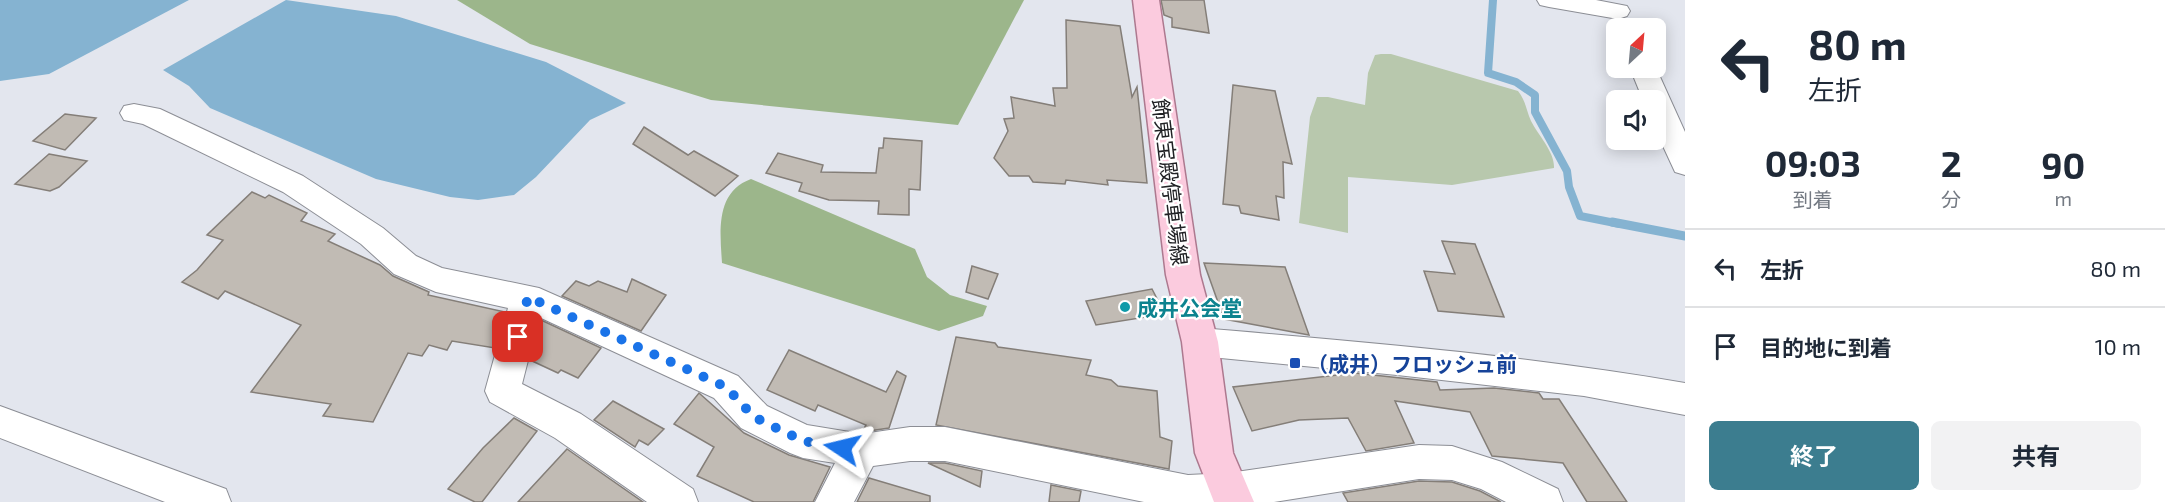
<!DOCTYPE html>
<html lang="ja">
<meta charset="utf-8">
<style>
body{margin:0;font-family:"Exo 2","Noto Sans JP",sans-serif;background:#f2f2f3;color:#1f2937;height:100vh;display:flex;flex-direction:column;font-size:22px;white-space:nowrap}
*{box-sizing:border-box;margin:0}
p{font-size:20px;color:#747a83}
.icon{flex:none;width:33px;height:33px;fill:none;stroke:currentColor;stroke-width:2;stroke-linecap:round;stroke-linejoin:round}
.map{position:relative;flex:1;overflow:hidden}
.side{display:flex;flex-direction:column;background:#fff;width:480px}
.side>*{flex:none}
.guide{background:#fff;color:#1f2937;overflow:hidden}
.needle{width:39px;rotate:26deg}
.fabs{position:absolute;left:1606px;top:18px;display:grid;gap:12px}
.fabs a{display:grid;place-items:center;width:60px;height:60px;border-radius:9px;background:#fff;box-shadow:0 3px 15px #0003;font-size:30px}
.pin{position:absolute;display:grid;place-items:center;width:51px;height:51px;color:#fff;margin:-26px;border-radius:12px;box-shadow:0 3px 9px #0006}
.me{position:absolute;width:66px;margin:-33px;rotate:280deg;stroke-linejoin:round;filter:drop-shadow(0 0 4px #0008)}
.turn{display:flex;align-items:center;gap:21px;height:126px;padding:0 24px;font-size:27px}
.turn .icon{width:78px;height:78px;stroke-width:2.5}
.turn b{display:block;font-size:42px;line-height:51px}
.eta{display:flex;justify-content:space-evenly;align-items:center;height:102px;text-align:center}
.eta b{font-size:36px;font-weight:700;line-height:42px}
.button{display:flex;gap:12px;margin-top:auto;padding:12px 24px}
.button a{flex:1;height:69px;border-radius:9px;background:#3c7d8f;color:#fff;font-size:24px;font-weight:700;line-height:69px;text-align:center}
.button a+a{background:#f2f2f3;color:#1f2937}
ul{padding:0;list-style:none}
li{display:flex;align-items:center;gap:18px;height:78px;padding:0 24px;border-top:2px solid #e0e1e3}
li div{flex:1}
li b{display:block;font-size:22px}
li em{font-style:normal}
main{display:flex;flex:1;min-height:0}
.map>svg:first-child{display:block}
.green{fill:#b8c8ad}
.forest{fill:#9cb68b}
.water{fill:#85b3d1}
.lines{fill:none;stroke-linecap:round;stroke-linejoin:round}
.stream-far1{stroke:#85b3d1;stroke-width:8}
.stream{stroke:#85b3d1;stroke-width:9}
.building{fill:#c1bbb4;stroke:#847e78;stroke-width:1.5}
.minor-casing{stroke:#8c8e95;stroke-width:2}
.major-casing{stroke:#ad798f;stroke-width:3}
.minor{fill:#fff;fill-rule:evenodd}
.major{fill:#fbcbde;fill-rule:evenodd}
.route{stroke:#1a73e8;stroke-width:10;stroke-dasharray:0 18}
.culture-dot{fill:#0f9aa8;stroke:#fff;stroke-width:2}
.transit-dot{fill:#1a4fb4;stroke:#fff;stroke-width:2}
.labels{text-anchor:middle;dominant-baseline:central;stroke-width:4.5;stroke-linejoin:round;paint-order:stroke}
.street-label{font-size:21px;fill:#202124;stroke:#fff}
.culture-label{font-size:21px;font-weight:bold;fill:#0d838f;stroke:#fff;text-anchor:start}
.transit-label{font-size:21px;font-weight:bold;fill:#164399;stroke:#fff;text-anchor:start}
</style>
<main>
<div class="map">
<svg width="1685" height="502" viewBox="0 0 1685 502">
<rect width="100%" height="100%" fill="#e3e6ee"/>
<path class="green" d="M1381 54H1391L1518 91C1526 101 1526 110 1531 121 1538 135 1555 152 1554 168L1452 185 1348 177V233L1299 223 1310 117 1317 97H1328L1365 105 1368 73 1375 55Z"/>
<g class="forest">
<path d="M457 0H1024L958 125 711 100 530 44Z"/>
<path d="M751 179 915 249 927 277 950 295 987 306 983 316 939 331 722 263C720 232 715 192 751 179Z"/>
</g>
<g class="water">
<path d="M0 0H189L49 74 0 81Z"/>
<path d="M286 0 396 16 546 62 626 103 590 120 536 177 514 195 478 200 450 197 376 179 210 108 189 86 163 70Z"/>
</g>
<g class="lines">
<path class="stream-far1" d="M1493 0 1488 73 1516 82 1535 95V112L1567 171 1569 187 1580 216 1620 224"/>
<path class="stream" d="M1612 222 1685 236"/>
</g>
<g class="building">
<path d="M1161 0H1204L1209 33 1172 27V18L1164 15Z"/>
<path d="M1066 20 1120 26 1132 97 1137 87 1147 183 1107 180 1108 185 1066 180 1065 184 1033 182 1029 176H1009L994 158 1008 131 1004 119 1014 118 1011 97 1055 106 1053 88H1067Z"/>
<path d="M1233 85 1275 91 1292 164 1283 162 1284 198 1276 196 1279 220 1241 213 1239 206 1223 204Z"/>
<path d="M65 114 96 118 65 150 33 141Z"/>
<path d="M644 127 688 155 694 151 738 176 715 196 633 144Z"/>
<path d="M884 138 922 141 920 190 909 189V215L878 214 879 201 829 200 799 191 802 183 766 173 778 153 823 165 821 172 876 173 879 148H883Z"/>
<path d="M49 154 87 161 59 187 50 191 15 184Z"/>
<path d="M252 192 265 198 269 195 307 213 301 221 335 234 328 241 380 265 393 276 429 292 428 295 505 312 495 348 452 341 447 350 429 345 422 356 408 353 373 422 323 416 331 404 251 392 301 325 225 291 218 299 182 282 197 270 223 240 207 235Z"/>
<path d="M1442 241 1475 244 1504 317 1438 311 1424 271 1455 274Z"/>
<path d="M1204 263 1285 267 1309 335 1224 319Z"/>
<path d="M972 266 998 274 988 299 966 292Z"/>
<path d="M632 279 666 295 641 331 562 296 576 281 589 286 598 281 627 292Z"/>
<path d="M1152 289 1165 314 1096 325 1086 301Z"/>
<path d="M541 320 601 348 578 378 561 370 558 373 530 360Z"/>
<path d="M956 337 995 343 998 347 1091 360 1086 375 1111 380 1118 386 1157 391 1160 437 1172 441 1169 469 936 425Z"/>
<path d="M789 350 886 392 897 371 906 376 889 428 862 432 866 425 818 405 815 411 767 390Z"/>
<path d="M1355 373 1437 382 1440 390 1494 388 1539 393 1543 399H1559L1627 502H1587L1563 463 1492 456 1470 412 1395 401 1414 443 1366 451 1348 418 1299 420 1252 431 1233 387Z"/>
<path d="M699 393 744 433 789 455 830 467 813 502H754L697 476 714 447 674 424Z"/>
<path d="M613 401 664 429 648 445 639 440 635 447 594 420Z"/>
<path d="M514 418 537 431 482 502H475L448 489 483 448Z"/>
<path d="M567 449 643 502H518Z"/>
<path d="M928 463H945L982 471 980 487Z"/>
<path d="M869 478 930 496V502H857Z"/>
<path d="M1419 481 1452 482 1480 491 1501 502H1348L1343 493Z"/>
<path d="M1051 485 1081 491 1079 502H1049Z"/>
</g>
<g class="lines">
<g class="minor-casing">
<g id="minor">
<path d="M1537 0H1596L1627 6 1630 11 1627 16 1618 19 1549 7 1540 5Z"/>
<path d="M1630 68H1656L1685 132V175L1675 172 1656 131V100H1643Z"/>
<path d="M134 104 160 109 303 176 383 228 416 256 442 268 539 288 738 376 767 406 807 425 862 434 910 427H945L1188 475 1229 473 1419 445 1452 446 1502 462 1558 489 1563 502H1506L1481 489 1452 480 1419 479 1274 502H1144L945 461H910L873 466 854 502H815L835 463 803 458 790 453 741 428 714 398 539 317 522 384 581 414 693 489 698 502H647L555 438 490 402 485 391 508 308 436 292 394 274 361 244 283 192 143 124 124 120 120 113 124 106Z"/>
<path d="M1200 328C1362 342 1524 355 1685 383V415L1584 396 1397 375 1200 356 1188 352 1183 342 1188 332Z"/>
<path d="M0 406 226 489 231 502H165L0 438Z"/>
</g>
</g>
<g class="major-casing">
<path id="major" d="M1133 0H1159L1200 275 1218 342 1233 453 1254 502H1214L1195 453 1182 342 1166 275Z"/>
</g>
<use href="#minor" class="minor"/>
<use href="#major" class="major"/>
</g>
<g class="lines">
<path class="route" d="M518 337 528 297 726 387 754 417 803 441 842 448"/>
</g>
<circle class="culture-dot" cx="1125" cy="307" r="6"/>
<rect class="transit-dot" x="1289" y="357" width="12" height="12" rx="3"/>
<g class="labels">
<g class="street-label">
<text transform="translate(1171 182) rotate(83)">飾東宝殿停車場線</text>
</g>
<g class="culture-label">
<text x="1137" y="307">成井公会堂</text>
</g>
<g class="transit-label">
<text x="1307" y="363">（成井）フロッシュ前</text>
</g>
</g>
</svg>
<div class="fabs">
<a><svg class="needle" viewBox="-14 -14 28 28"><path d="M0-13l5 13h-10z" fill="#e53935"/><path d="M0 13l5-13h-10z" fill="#747a83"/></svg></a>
<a><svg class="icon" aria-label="sound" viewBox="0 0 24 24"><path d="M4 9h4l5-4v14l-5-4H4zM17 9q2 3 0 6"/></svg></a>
</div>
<div class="pin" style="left:518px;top:337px;background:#d93025"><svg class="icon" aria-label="arrive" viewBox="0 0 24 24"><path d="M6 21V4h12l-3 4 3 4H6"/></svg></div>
<svg class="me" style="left:842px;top:448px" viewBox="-20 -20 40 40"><path d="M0-17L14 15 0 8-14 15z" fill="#1a73e8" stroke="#fff" stroke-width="4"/></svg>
</div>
<section class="side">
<div class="guide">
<div class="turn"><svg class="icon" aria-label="left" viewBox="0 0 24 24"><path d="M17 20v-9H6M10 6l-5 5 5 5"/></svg><div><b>80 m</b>左折</div></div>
</div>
<div class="eta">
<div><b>09:03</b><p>到着</p></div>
<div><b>2</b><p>分</p></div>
<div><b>90</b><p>m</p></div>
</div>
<ul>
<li><svg class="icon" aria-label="left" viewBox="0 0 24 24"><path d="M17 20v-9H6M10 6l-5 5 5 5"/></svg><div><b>左折</b></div><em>80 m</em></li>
<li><svg class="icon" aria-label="arrive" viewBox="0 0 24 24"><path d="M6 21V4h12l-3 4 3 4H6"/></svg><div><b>目的地に到着</b></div><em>10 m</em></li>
</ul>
<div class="button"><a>終了</a><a>共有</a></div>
</section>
</main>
